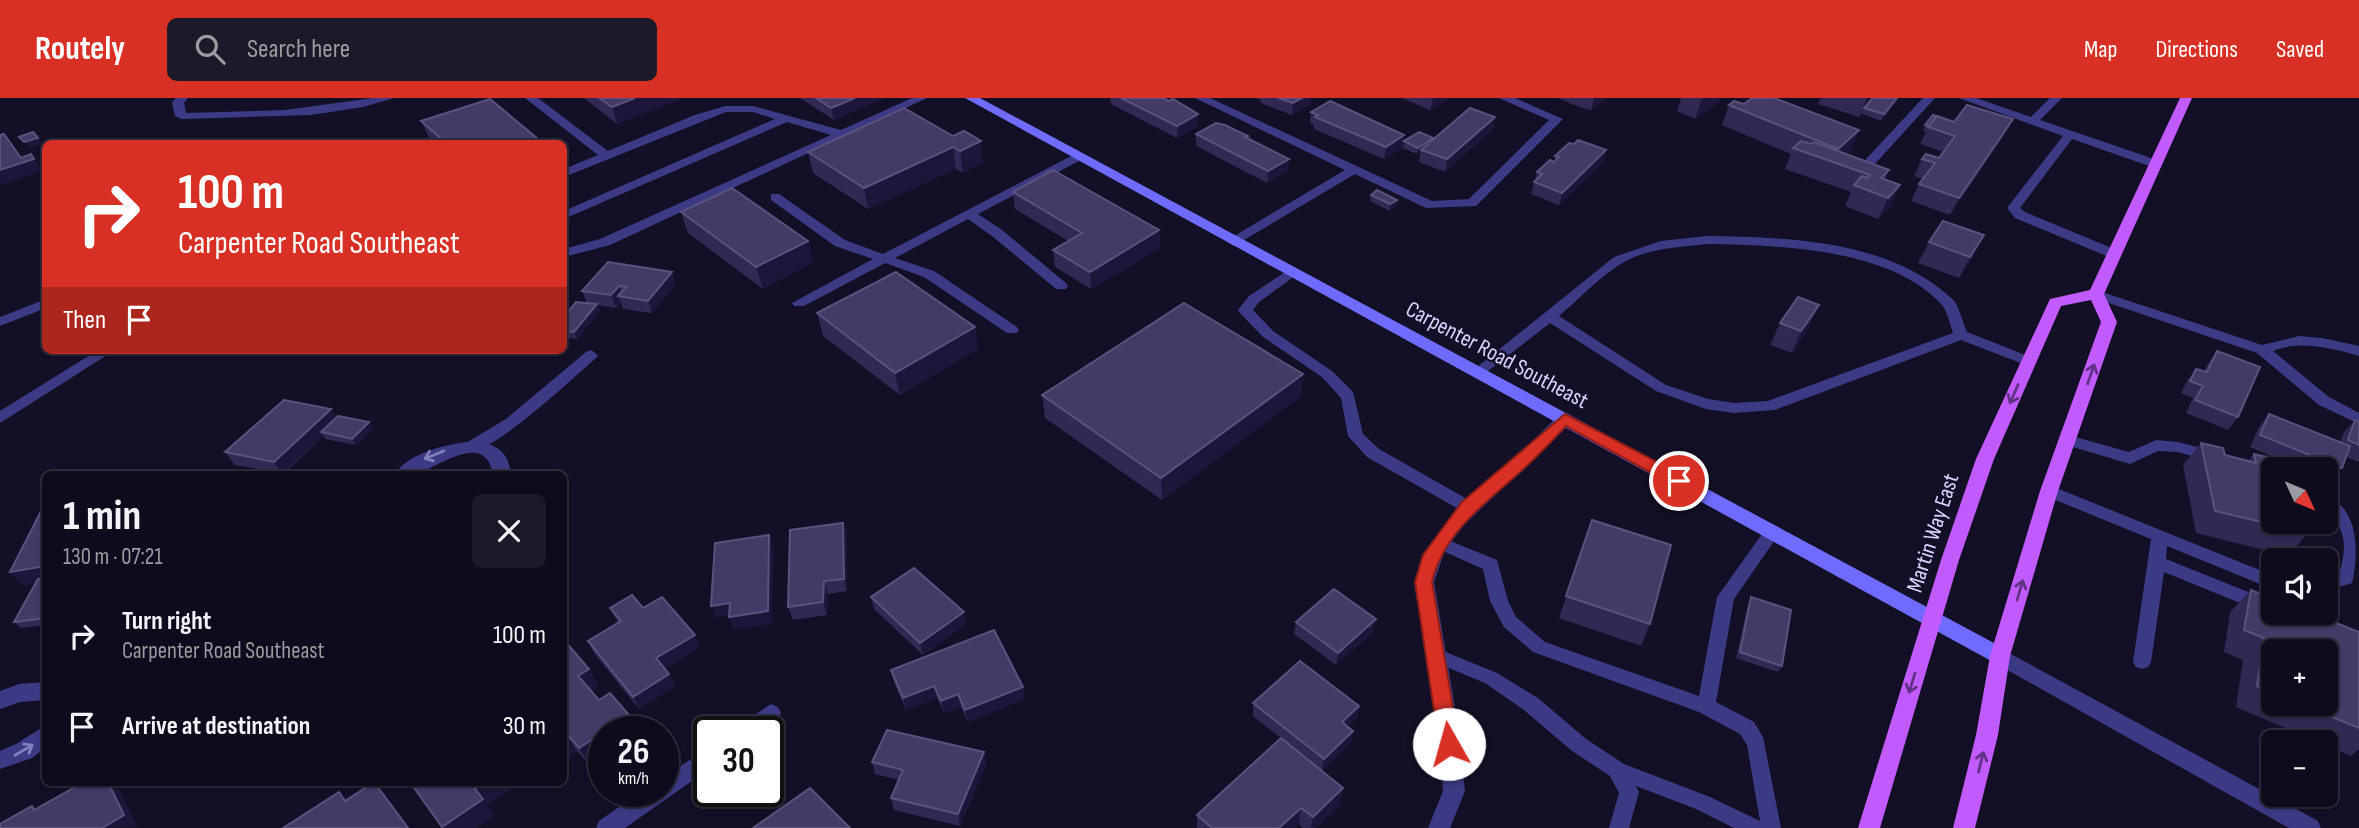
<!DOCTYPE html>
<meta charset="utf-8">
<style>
body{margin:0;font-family:"Sofia Sans Condensed",sans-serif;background:#1c1929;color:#f1f3f6;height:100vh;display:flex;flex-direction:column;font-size:26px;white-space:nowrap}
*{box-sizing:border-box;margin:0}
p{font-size:23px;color:#9b9ba3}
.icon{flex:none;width:38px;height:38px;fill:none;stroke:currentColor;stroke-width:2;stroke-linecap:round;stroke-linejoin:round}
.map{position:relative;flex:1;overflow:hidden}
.panel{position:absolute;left:42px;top:373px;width:525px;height:315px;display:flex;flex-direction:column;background:#0e0b1c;border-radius:10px;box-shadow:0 2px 5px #0004,0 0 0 2px #2e2b3b}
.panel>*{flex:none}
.guide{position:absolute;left:42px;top:42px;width:525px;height:214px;border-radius:10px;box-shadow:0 2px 5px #0004,0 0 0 2px #2e2b3b;background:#d93025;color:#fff;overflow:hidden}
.needle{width:46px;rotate:134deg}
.controls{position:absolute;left:2261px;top:359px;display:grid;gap:14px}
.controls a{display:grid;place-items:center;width:77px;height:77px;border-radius:10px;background:#0e0b1c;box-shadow:0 2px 5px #0004,0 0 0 2px #2e2b3b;font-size:35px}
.speed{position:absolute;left:588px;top:618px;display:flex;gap:14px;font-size:35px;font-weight:700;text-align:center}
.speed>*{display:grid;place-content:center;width:91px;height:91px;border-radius:50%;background:#0e0b1c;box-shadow:0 2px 5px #0004,0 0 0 2px #2e2b3b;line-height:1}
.speed small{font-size:18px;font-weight:400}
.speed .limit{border:4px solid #111;border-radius:10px;background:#fff;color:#111}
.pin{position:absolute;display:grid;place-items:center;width:60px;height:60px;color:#fff;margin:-30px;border:4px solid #fff;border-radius:50%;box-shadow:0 2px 7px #0007}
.me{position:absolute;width:77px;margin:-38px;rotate:353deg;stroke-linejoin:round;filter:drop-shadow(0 0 5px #0008)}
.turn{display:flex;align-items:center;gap:24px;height:147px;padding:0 21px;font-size:32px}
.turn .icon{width:91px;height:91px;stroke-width:2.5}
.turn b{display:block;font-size:49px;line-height:60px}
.then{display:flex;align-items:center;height:66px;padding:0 21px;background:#0003;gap:14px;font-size:26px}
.round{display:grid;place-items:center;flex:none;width:74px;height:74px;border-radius:10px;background:#1c1929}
.headline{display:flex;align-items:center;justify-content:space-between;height:119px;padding:0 21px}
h1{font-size:42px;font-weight:700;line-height:52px}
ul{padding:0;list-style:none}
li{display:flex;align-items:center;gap:21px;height:91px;padding:0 21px}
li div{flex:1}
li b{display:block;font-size:26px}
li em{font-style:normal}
header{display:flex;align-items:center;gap:42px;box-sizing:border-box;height:98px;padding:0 35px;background:#d93025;color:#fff}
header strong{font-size:33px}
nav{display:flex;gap:38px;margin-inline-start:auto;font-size:24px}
.search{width:490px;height:63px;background:#1c1929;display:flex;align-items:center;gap:18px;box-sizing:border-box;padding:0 24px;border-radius:10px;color:#9b9ba3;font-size:26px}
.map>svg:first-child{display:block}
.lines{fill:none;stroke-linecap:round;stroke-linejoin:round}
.service{fill:#3d3a85;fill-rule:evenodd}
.minor{fill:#3d3a85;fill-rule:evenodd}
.tertiary{fill:#3d3a85;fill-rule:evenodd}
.secondary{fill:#6f6bff;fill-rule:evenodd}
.primary{fill:#c25bff;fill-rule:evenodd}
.wall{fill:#312854;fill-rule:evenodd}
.shaded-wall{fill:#1d163a}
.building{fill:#433a66;stroke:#5a527e;stroke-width:2}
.oneway{stroke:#623188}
.oneway2{stroke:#837fbc}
.route{fill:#d93025;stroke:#8d1f18;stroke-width:2}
.labels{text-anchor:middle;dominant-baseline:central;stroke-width:5;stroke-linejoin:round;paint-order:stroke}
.street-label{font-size:23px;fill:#d9d4ff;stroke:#130f26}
</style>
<header>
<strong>Routely</strong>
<div class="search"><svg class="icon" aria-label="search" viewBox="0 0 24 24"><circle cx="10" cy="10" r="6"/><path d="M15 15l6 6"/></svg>Search here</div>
<nav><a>Map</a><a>Directions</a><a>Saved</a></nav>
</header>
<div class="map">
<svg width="2359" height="730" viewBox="0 0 2359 730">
<rect width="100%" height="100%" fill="#130f26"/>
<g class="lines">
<g class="service">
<path d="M176 0H188L184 5 186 15 285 12 373 0H394L363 9 311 17 181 21 175 18 172 4Z"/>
<path d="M525 0H538L608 53 695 17 725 8H753L841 32 912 0H927L610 147 564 159V151L600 141 831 37 787 24 564 121V113L775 21 753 14H726L564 79V71L598 57Z"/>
<path d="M1195 0H1210L1432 103 1469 101 1549 22 1499 0H1515L1563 21 1476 108 1426 110 1355 76 1234 148 1227 144 1229 141 1345 72Z"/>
<path d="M1923 0H1935L1874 67H1866V61Z"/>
<path d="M1959 0H1976L2031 19 2050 0H2062L2040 22 2157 62V68H2149L2072 41 2020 110 2025 114 2119 153V159H2109L2015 120 2007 110 2063 38Z"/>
<path d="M1077 55 1083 59 1081 62 978 116 1002 132 1066 185 1068 188 1066 191H1056L992 138 968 121 895 160 934 173 1017 229 1019 232 1017 235H1007L924 179 885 165 804 208H794L792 205 873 161 835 148 771 102V96H779L845 142 883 156Z"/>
<path d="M1707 138C1782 139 1878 142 1939 190 1944 194 1951 199 1955 204 1960 213 1963 225 1967 234L2033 260 2035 263 2033 266H2023L1961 242 1775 312 1734 315 1706 311 1656 293 1550 225 1483 277 1478 279 1471 274 1614 159 1661 143ZM1707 146C1777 147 1890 150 1941 206 1947 212 1950 226 1953 235L1768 303 1734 305 1708 301 1666 287 1559 218C1582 199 1604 173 1632 160 1655 150 1682 149 1707 146Z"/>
<path d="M1291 170 1298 174 1296 177 1259 204 1253 212 1273 233 1332 273 1353 294 1363 336 1379 351 1474 405 1476 409 1474 413H1462L1367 359 1348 338 1341 300 1322 279 1263 239 1240 215 1238 212 1249 198Z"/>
<path d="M2096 192 2262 247 2299 238 2322 240 2359 248V258C2330 250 2301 242 2273 253L2329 299 2359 315V326L2319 307 2257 255 2091 199 2089 196 2091 193Z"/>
<path d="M46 201V210L0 228V219Z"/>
<path d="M98 252H115L0 325V313Z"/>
<path d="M591 252 598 257 596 260C575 278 489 360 466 353L463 349 466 345 506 321 586 254Z"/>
<path d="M2068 337 2129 354 2156 342 2178 344 2220 355 2222 359 2214 365 2178 354 2158 353 2130 366 2063 346 2060 342 2063 338Z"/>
<path d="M2049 387 2262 473 2273 474V488L2260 486 2167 448 2166 461 2273 504V514L2279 516 2273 518 2267 516 2164 474 2151 564 2148 569 2142 571 2136 569 2133 564 2151 441 2043 397 2041 393Z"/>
<path d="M2326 398C2359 409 2359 456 2352 485L2326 493V479L2339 476C2347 449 2347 432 2326 413Z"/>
<path d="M1773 427 1779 429 1781 433 1734 501 1716 604 1754 624 1763 639 1781 730H1734L1696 711 1636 688 1639 694 1629 730H1609L1619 695 1610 678 1572 653 1524 612 1485 585 1430 562 1427 557 1430 552 1436 550 1497 575 1538 600 1586 641 1624 666 1710 699 1760 723 1747 647 1740 636 1699 614 1533 554 1504 529 1490 503 1483 471 1434 449 1432 445 1434 441 1440 439 1497 462 1508 503 1516 519 1545 544 1699 598 1717 499 1767 429Z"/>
</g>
<g class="minor">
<path d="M1565 315 1571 317 1573 321 1571 325 1465 426 1445 452 1434 484 1457 622 1465 693 1450 730H1428L1443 693 1437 622 1414 484C1431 431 1468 402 1508 366 1526 351 1542 333 1559 317Z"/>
<path d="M477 343C499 348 508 354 511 376H493C485 333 441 367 417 376 411 378 401 376 395 376 410 353 452 345 477 343Z"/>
<path d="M46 584V602L20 604 0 611V593L19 586Z"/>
<path d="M771 606 778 609 781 615C772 634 754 634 735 634L738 628Z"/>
<path d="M46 627V649L32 660 0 671V653L16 646Z"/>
<path d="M709 650V671L625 730H596L599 723 642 693H663V679Z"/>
</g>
<path class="tertiary" d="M2000 550 2318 723 2321 730H2289L1993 564 1990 558 1993 552Z"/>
<path class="secondary" d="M965 0H980L2007 552 2010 558 2007 564 2000 566 1993 564Z"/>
<path class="primary" d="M2180 0H2192L2104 196 2117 224 2058 393 2010 558 1998 637 1975 730H1953L1976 637 1990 558 2040 393 2101 224 2091 202 2061 208 1994 361 1959 462 1880 730H1858L1941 462 1976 361 2050 201 2090 192Z"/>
</g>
<g class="wall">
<path d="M584 0H680V1L617 26Z"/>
<path d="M800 0H884L834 22Z"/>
<path d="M1110 0H1163L1198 28 1177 40 1111 6Z"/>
<path d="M1255 0H1311L1310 6 1292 17 1261 5V2Z"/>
<path d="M1402 0H1448L1447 2 1430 12Z"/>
<path d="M1558 0H1606V1L1591 12 1579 9Z"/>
<path d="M1680 0H1721L1720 3 1695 21 1677 13 1681 0Z"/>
<path d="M1821 0H1897L1895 6 1881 23 1862 16 1859 19 1818 6Z"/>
<path d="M1729 7 1851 53 1847 56 1889 72 1885 82 1900 87 1890 109 1878 121 1845 108 1851 94 1785 71 1791 56 1722 27Z"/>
<path d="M904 10 983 64 963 75 956 71 868 111 813 75 808 54Z"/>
<path d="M1311 14 1404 37 1403 49 1384 61 1314 31V27L1310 25Z"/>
<path d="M1495 19 1493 31 1445 74 1419 64 1420 54 1417 56 1403 50 1404 43 1433 40 1432 42Z"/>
<path d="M421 23 544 46H436L429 39Z"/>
<path d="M1925 27 2004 38 1950 117 1911 103 1919 86 1923 81 1914 78 1922 61 1939 60 1944 54 1920 46 1926 34 1923 33Z"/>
<path d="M1196 36 1248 38V40L1288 73 1267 85 1196 48Z"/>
<path d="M1574 46 1606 52 1603 64 1559 107 1531 96 1537 74 1554 64 1555 58Z"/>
<path d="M1013 94 1159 132 1160 150 1091 191 1055 169 1053 152 1068 143 1015 111Z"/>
<path d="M1371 97 1397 102 1396 108 1390 113 1370 103Z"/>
<path d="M681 114 808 143 813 164 763 191 688 135Z"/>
<path d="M1929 144 1973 159 1959 180 1918 165Z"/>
<path d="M608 164 676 186 652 215 623 211 621 205 616 210 597 207 600 213 577 241 564 239V219L587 205 582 193Z"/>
<path d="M1819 207 1809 229 1792 255 1770 247 1780 225Z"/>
<path d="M817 215 975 229 978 251 900 297 823 238Z"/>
<path d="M2217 253 2238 319 2228 332 2186 315 2193 300 2181 295 2187 283 2196 271 2204 273 2208 266Z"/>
<path d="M1303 276 1301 298 1162 402 1045 320 1042 297Z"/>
<path d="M2269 316 2340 344 2344 334 2355 322 2359 323V364L2346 359 2342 370 2331 383 2326 381V371H2302L2289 366 2308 435 2288 458 2196 435 2183 367 2201 345 2225 357 2248 363 2254 356 2283 363 2250 349 2259 329Z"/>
<path d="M336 320 373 330 356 347 325 341 323 338 284 376 235 367 225 354Z"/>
<path d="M46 410V527L21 530 14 524 36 484 22 487Z"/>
<path d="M1592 422 1650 526 1641 548 1559 520Z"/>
<path d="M843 425 847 438V493L828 496 827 517 793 522 788 509Z"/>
<path d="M2251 492 2359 534V651L2351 658 2326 647V644H2318L2236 609 2243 562 2224 554 2230 514ZM2273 553 2326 606H2273Z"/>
<path d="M871 499 966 526 923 557 874 511Z"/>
<path d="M1751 499 1782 568 1778 574 1736 560 1748 506Z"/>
<path d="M610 510H643L700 549 665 571 675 588 639 611 594 555 588 543 618 525Z"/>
<path d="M1296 524 1373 534 1336 567 1294 536Z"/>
<path d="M564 542 589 571 598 589 591 593 604 634V657L589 667 577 653 564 662Z"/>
<path d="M891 572 1023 589 1025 601 968 624 961 609 944 615 937 600 906 612 894 584Z"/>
<path d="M1253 605 1359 608 1357 620 1348 628 1351 645 1322 673 1253 618Z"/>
<path d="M984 654 986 666 960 728 894 712 891 700 899 682 875 676 872 664Z"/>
<path d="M1343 690 1340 707 1316 730H1303L1299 726 1295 730H1197V717Z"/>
</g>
<g class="shaded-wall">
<path d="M635 0H680V1L617 26 612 9Z"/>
<path d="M855 0H884L834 22 831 10Z"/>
<path d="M1302 0H1311L1310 6 1292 17 1293 5Z"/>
<path d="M1433 0H1448L1447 2 1430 12Z"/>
<path d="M1594 0H1606V1L1591 12Z"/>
<path d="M1702 0H1721L1720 3 1695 21Z"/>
<path d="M1867 0H1875L1864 10 1859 19Z"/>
<path d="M1897 0 1895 6 1881 23 1884 16Z"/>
<path d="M1198 16V28L1177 40V28Z"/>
<path d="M1495 19 1493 31 1445 74 1447 61Z"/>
<path d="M2013 21 2004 38 1950 117 1959 100Z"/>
<path d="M1859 32 1851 53 1837 65 1833 63 1838 51Z"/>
<path d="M1404 37 1403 49 1384 61 1386 49Z"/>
<path d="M38 40 42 46 29 50 24 44Z"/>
<path d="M1433 40 1432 46 1421 52 1420 54 1417 56 1418 50Z"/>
<path d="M981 43 983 64 963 75 960 53Z"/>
<path d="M953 49 956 71 868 111 864 90Z"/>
<path d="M1606 52 1603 64 1559 107 1562 95Z"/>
<path d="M34 61 42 73 2 87 0 84V72Z"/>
<path d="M1289 61 1288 73 1267 85 1268 73Z"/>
<path d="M1900 87 1890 109 1878 121 1888 100Z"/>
<path d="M1397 102 1396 108 1390 113V106Z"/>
<path d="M1159 132 1160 150 1091 191 1090 174Z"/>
<path d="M1984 137 1973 159 1959 180 1970 159Z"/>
<path d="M808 143 813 164 763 191 756 169Z"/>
<path d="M672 174 676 186 652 215 648 203Z"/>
<path d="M619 188 623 199 618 198 621 205 616 210 611 197Z"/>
<path d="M597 206 600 213 577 241 574 234Z"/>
<path d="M1819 207 1809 229 1792 255 1801 233Z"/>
<path d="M975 229 978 251 900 297 895 275Z"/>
<path d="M1303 276 1301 298 1162 402 1161 380Z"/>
<path d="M331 311 339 323 321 334 323 338 282 376 274 364Z"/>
<path d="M369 324 373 330 356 347 352 341Z"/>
<path d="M843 425 847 438V493L844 481Z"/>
<path d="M769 437 774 450 772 526 734 532 729 519Z"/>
<path d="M46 468V483L22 487 10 474Z"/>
<path d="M824 483 828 496 827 517 823 504Z"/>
<path d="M730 505 735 517 716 520 711 508Z"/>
<path d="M964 514 966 526 923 557 920 545Z"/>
<path d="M1376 521 1373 534 1336 567 1338 555Z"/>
<path d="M695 537 700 549 662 573 656 560Z"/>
<path d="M589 571 598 589 588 595 578 578Z"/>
<path d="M669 576 675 588 639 611 633 599Z"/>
<path d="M934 588 937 600 906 612 903 600Z"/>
<path d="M1023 589 1025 601 968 624 965 612Z"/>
<path d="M958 596 961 609 944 615 941 603Z"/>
<path d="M1359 608 1357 620 1340 636 1342 624Z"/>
<path d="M629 617 637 634H604V657L589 667 579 650Z"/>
<path d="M1353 633 1351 645 1322 673 1324 661Z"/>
<path d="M567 636 577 653 564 662V638Z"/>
<path d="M984 654 986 666 960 728 958 716Z"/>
<path d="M91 684H115L116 686 138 729 102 730Z"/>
<path d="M374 684 388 701 410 730H408Z"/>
<path d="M485 684H513L516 688 487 708 495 718 477 730H443L442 729 475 691Z"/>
<path d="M1343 690 1340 707 1316 730H1311L1313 719Z"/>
<path d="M1301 710 1299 726 1295 730H1279Z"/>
</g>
<g class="building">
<path d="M599 0H635L612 9Z"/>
<path d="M816 0H855L831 10Z"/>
<path d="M1121 0H1163L1169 3 1173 1 1198 16 1177 28Z"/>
<path d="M1278 0H1302L1293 5Z"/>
<path d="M1752 0H1774L1859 32 1838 51 1729 7 1734 3 1744 6Z"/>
<path d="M1873 0H1897L1884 16 1864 10Z"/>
<path d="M490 1 544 46H447L421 23Z"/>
<path d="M1330 3 1404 37 1386 49 1315 19 1318 17 1311 14Z"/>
<path d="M1967 7 2013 21 1959 100 1919 86 1935 65 1922 61 1926 56 1939 60 1955 38 1928 29 1937 18 1954 24Z"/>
<path d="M904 10 953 38 964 33 981 43 960 53 953 49 864 90 808 54Z"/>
<path d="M1470 10 1495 19 1447 61 1421 52Z"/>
<path d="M1933 17 1936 18 1929 28 1925 27Z"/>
<path d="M1216 25 1225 27 1248 38 1245 39 1289 61 1268 73 1196 36Z"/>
<path d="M33 34 38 40 24 44 19 39Z"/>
<path d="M1419 34 1433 40 1418 50 1404 43Z"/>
<path d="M4 36 21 60 31 56 34 61 0 72V37Z"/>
<path d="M1578 42 1606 52 1562 95 1534 84 1542 76 1537 74 1550 62 1554 64 1559 59 1555 58 1569 45 1574 46Z"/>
<path d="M1801 43 1811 46 1814 44 1889 72 1881 80 1900 87 1888 100 1854 87 1862 78 1867 80 1870 77 1793 50Z"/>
<path d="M1053 72 1159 132 1090 174 1053 152 1082 135 1013 94Z"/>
<path d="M732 90 808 143 756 169 681 114Z"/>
<path d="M1377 92 1397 102 1390 106 1371 97Z"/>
<path d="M1943 123 1984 137 1970 159 1929 144Z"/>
<path d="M608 164 672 174 648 203 618 198 626 189 619 188 611 197 582 193Z"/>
<path d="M896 174 975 229 895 275 817 215Z"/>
<path d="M1798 199 1819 207 1801 233 1780 225Z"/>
<path d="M576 204 597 206 574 234 564 233V219Z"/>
<path d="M1184 205 1303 276 1161 380 1042 297Z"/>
<path d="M2217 253 2260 269 2238 319 2195 302 2203 288 2190 283 2196 271 2207 274Z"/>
<path d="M284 302 331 311 274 364 225 354Z"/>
<path d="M2269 316 2350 348 2342 370 2260 337Z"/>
<path d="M338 318 369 324 352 341 321 334Z"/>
<path d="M2355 322 2359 323V347L2348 342Z"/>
<path d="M2201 345 2223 350 2225 357 2256 365 2254 356 2289 364 2291 371H2273V424H2305L2308 435 2215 413Z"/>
<path d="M46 410V468L10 474 42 411Z"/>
<path d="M1592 422 1671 447 1650 526 1566 498Z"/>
<path d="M843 425 844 481 824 483 823 504 788 509 790 432Z"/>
<path d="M769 437 768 513 729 519 730 505 711 508 715 445Z"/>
<path d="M914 470 964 514 920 545 871 499Z"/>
<path d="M46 480V520L14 524 38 481Z"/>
<path d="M1334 491 1376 521 1338 555 1296 524Z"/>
<path d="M2251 492 2273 501V514H2309L2359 534V630L2300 606H2326V553H2273V594L2257 588 2264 540 2244 532Z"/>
<path d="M632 497 643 510 662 499 695 537 656 560 669 576 633 599 588 543 621 523 610 510Z"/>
<path d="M1751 499 1791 512 1782 568 1740 554Z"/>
<path d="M994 532 1023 589 965 612 958 596 941 603 934 588 903 600 891 572Z"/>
<path d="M564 542 589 571 578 578 599 602 610 595 629 617 579 650 567 636 564 638Z"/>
<path d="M1300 563 1359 608 1342 624 1353 633 1324 661 1253 605Z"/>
<path d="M887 632 984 654 958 716 891 700 903 672 872 664Z"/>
<path d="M1281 640 1343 690 1313 719 1301 710 1279 730H1212L1197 717Z"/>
<path d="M84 684H108L124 717 102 730H0V726L32 708 34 712Z"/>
<path d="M374 684 408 730H283L339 694 345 703Z"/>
<path d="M410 684H485L475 691 483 701 442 729Z"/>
<path d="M810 690 850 730H753Z"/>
</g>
<defs><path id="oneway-shaft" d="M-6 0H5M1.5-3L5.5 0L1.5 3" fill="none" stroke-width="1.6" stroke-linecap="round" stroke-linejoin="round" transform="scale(1.75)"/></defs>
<g class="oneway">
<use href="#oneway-shaft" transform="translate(2091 276) rotate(-71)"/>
<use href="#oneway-shaft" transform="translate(2014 296) rotate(114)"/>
<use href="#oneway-shaft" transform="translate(2020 492) rotate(-74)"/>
<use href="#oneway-shaft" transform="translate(1912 585) rotate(107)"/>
<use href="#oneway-shaft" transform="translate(1981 664) rotate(-76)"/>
</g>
<g class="oneway2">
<use href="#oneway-shaft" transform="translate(434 357) rotate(158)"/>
<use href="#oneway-shaft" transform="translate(24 652) rotate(-30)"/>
</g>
<path class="route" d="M1565 316 1684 378 1687 383 1679 388 1673 387 1566 328C1551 344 1536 360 1519 375 1484 406 1443 436 1432 484L1459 646 1456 652H1442L1439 646 1415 484 1423 457 1462 404Z"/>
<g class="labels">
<g class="street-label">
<text transform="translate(1497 257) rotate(28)">Carpenter Road Southeast</text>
<text transform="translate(1933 435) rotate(-72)">Martin Way East</text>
</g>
</g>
</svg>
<div class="controls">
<a><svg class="needle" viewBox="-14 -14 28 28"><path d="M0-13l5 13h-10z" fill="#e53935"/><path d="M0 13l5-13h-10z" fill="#9b9ba3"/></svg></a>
<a><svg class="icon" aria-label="sound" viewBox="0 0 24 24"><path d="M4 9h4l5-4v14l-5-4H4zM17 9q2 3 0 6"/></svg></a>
<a>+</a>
<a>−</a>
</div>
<div class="speed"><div>26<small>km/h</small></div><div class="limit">30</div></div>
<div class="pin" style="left:1679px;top:383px;background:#d93025"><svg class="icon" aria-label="arrive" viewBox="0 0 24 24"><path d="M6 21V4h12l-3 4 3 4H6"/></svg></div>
<svg class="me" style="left:1449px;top:646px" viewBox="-20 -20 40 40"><circle r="19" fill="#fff"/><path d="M0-13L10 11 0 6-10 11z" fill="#d93025"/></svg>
<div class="guide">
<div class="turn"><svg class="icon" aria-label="right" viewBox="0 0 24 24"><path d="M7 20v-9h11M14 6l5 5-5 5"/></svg><div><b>100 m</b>Carpenter Road Southeast</div></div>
<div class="then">Then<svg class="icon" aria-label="arrive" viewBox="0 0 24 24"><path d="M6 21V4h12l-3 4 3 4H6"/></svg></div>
</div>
<section class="panel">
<div class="headline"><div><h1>1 min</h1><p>130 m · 07:21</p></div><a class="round"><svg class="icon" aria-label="close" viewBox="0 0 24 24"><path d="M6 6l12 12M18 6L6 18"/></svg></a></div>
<ul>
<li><svg class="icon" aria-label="right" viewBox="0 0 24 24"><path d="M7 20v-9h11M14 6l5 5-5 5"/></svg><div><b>Turn right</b><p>Carpenter Road Southeast</p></div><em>100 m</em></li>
<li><svg class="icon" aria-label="arrive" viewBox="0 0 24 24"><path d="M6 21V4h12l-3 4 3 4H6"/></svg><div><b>Arrive at destination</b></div><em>30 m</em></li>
</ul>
</section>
</div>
